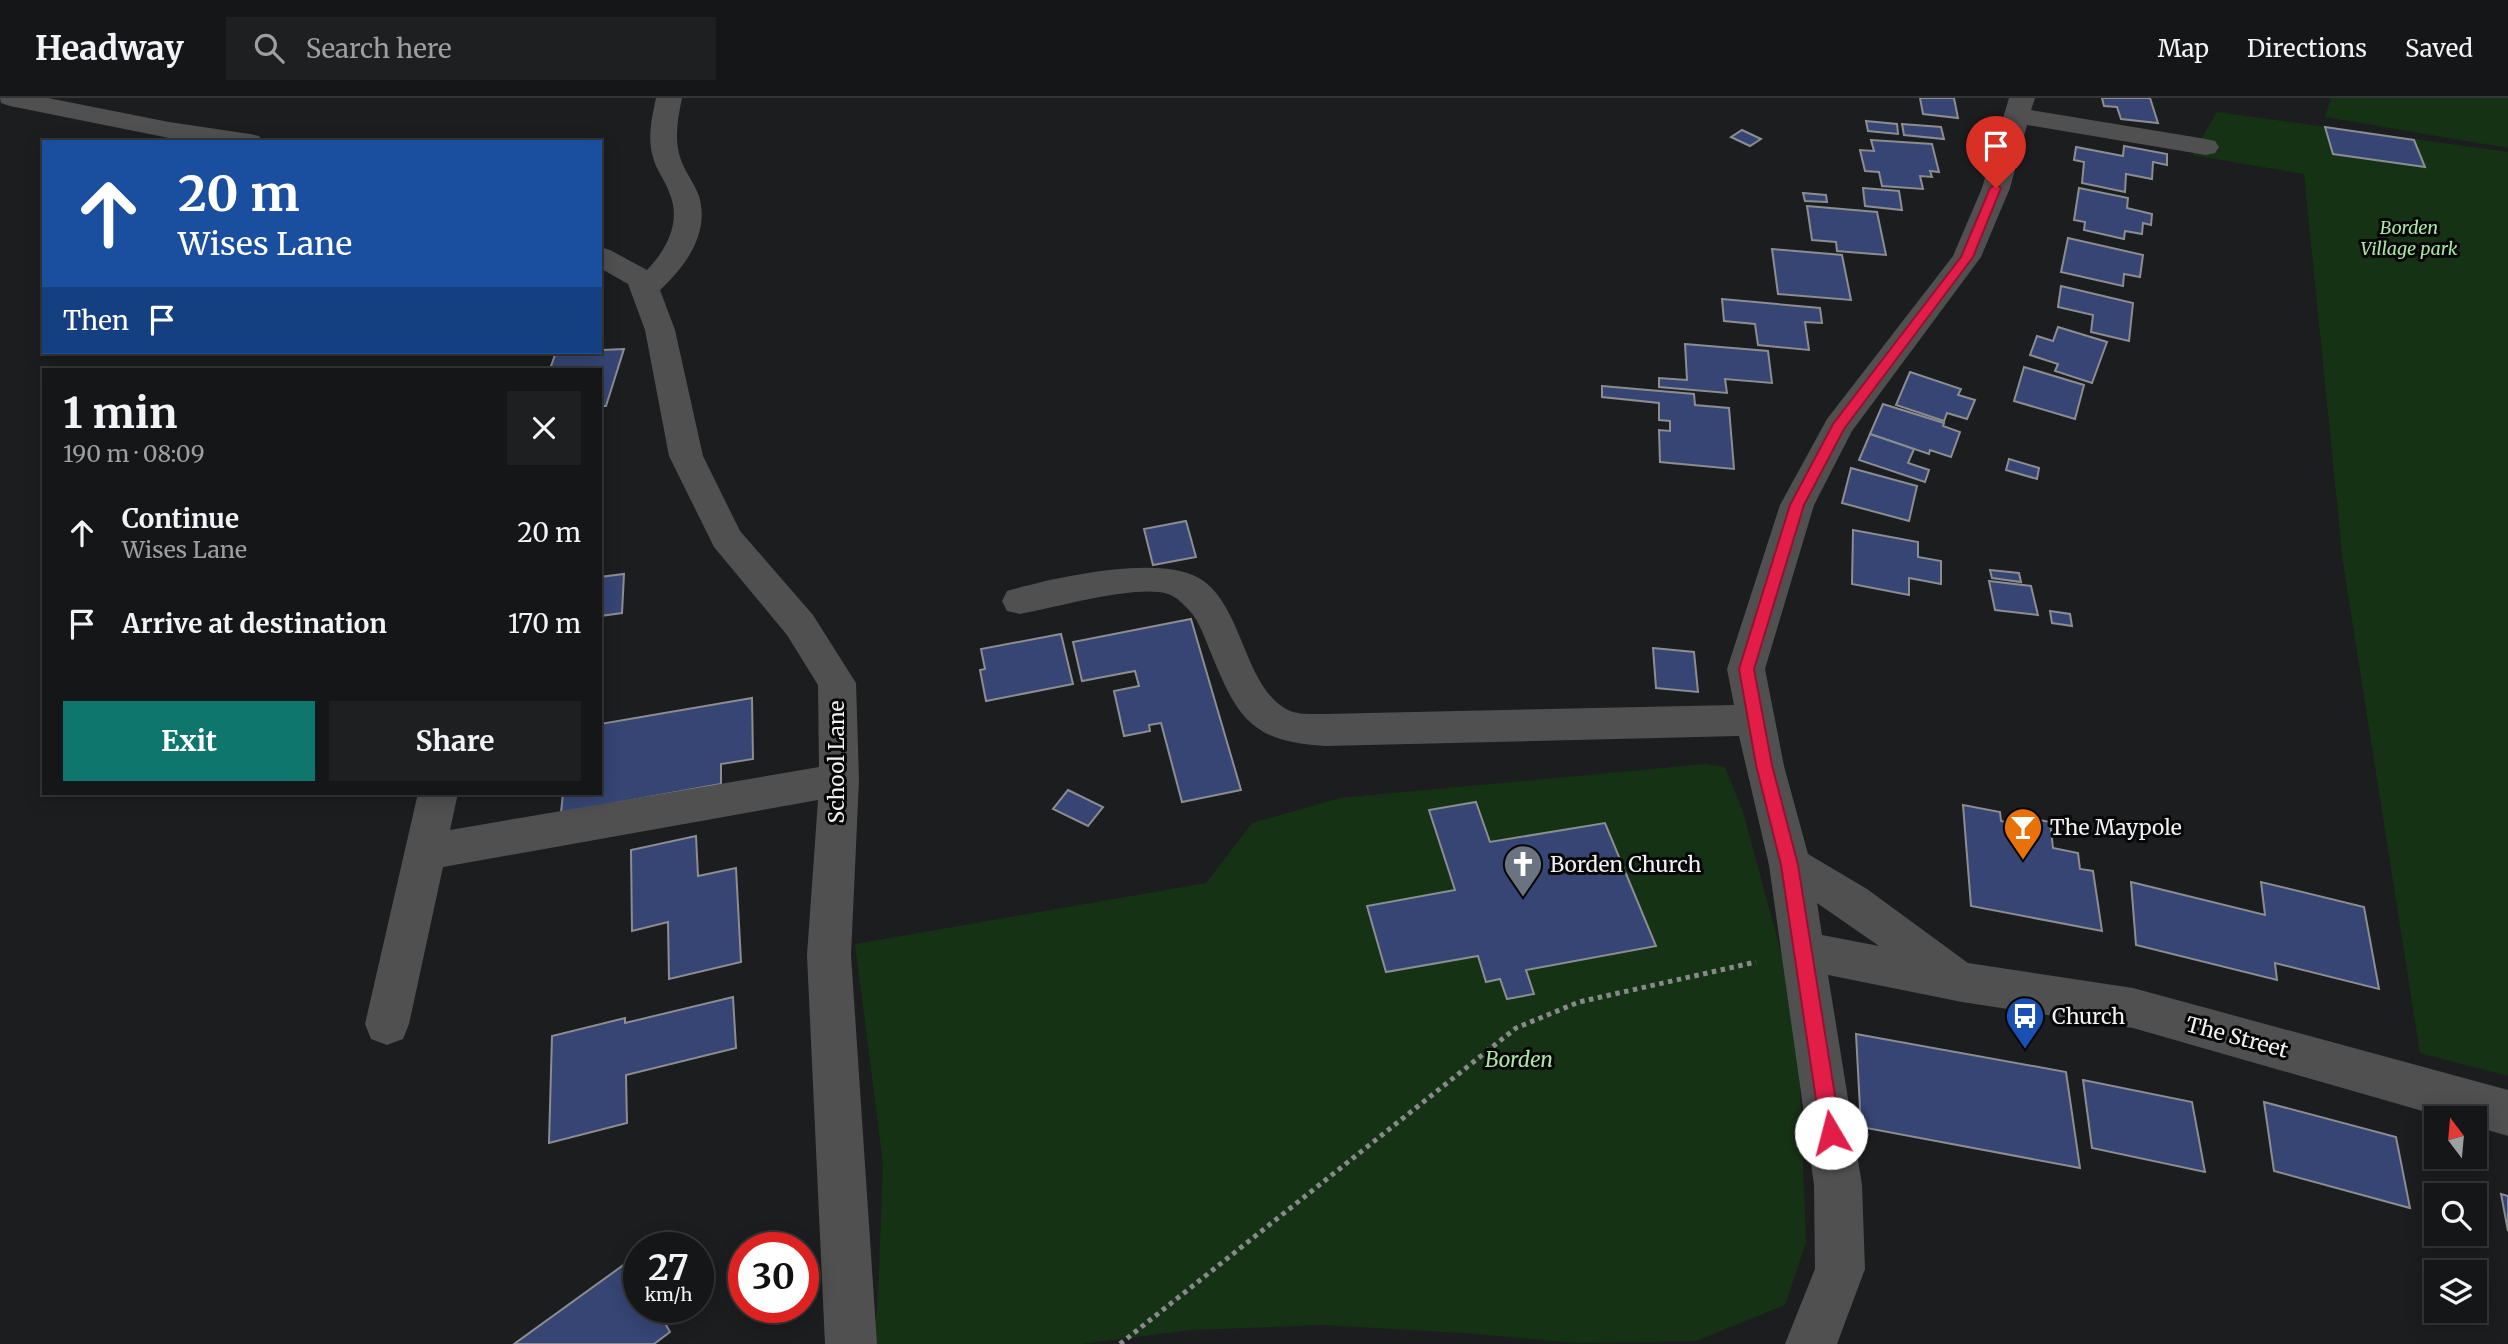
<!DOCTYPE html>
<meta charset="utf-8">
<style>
body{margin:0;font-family:Merriweather,serif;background:#1e1f20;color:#f1f3f6;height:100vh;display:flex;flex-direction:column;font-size:26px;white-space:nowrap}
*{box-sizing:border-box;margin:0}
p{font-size:23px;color:#9d9fa1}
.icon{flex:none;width:38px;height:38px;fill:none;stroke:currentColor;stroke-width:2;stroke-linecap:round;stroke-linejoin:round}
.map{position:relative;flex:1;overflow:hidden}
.sheet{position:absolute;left:42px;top:270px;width:560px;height:427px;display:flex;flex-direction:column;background:#151617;border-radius:0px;box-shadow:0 4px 18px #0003,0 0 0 2px #343536}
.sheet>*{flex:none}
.top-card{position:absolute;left:42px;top:42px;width:560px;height:214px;border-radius:0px;box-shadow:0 4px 18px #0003,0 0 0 2px #343536;background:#1a4fa0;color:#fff;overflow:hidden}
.needle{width:46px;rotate:344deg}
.buttons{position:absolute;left:2424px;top:1008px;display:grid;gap:14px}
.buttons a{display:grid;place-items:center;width:63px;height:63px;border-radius:0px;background:#151617;box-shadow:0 4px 18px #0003,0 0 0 2px #343536;font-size:35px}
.speed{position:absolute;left:623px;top:1134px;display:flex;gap:14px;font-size:35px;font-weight:700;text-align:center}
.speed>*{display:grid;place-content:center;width:91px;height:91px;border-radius:50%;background:#151617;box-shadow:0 4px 18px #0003,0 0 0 2px #343536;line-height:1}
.speed small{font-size:18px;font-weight:400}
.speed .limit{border:10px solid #d22;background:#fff;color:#111}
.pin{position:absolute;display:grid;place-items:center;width:60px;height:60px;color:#fff;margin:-72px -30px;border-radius:50% 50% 50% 0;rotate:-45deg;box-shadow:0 0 7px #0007}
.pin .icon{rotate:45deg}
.me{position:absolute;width:77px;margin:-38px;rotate:352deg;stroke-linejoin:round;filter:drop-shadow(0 0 5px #0008)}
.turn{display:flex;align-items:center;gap:24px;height:147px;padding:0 21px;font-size:32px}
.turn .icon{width:91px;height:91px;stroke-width:2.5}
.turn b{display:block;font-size:49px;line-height:60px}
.then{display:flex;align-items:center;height:66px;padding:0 21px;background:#0003;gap:14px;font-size:26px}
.round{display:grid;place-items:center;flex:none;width:74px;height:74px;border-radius:0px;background:#1e1f20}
.summary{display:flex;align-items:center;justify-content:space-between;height:119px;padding:0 21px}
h1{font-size:42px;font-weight:700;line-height:52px}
.cta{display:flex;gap:14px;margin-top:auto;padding:14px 21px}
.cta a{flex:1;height:80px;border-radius:0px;background:#0f766e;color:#fff;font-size:28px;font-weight:700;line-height:80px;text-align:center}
.cta a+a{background:#1e1f20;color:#f1f3f6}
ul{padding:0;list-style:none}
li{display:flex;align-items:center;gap:21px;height:91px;padding:0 21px}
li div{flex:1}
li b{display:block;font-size:26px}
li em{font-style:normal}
header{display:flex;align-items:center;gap:42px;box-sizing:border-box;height:98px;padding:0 35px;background:#151617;border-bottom:2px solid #343536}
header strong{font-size:33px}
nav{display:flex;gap:38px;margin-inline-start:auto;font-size:24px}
.search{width:490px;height:63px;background:#1e1f20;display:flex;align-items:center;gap:18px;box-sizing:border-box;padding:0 24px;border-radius:0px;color:#9d9fa1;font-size:26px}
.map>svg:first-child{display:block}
.green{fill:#163214}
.building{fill:#364574;stroke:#8c8d90;stroke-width:2}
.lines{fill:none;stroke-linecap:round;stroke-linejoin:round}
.path{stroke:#88898b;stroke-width:5;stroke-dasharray:4.5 4.5;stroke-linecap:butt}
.minor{fill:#515050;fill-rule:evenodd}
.route{fill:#e11d48;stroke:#92132f;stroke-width:2}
.labels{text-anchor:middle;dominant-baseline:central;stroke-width:6;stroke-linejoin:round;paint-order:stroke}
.far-park-label{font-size:18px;font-style:italic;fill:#a9e7a3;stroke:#070708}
.street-label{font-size:21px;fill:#f0f1f2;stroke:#070708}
.poi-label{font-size:21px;fill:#f0f1f2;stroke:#070708;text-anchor:start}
.park-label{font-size:21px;font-style:italic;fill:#a9e7a3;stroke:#070708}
</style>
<header>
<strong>Headway</strong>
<div class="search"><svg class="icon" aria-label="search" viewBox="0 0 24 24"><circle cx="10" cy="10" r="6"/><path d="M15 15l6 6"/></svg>Search here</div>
<nav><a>Map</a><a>Directions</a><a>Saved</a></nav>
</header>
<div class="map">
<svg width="2508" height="1246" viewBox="0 0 2508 1246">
<rect width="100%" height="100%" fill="#1c1d1f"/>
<g class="green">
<path d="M2331 0H2508V50L2325 19Z"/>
<path d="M2217 14 2508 54V978L2420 955 2343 464 2304 76 2192 57Z"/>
<path d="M1706 666 1725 669 1743 714 1797 913 1806 1145 1785 1207 1696 1243 1577 1245 1464 1235 1322 1227 1191 1232 1081 1246H873L878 1199 883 1065 855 846 1206 785 1252 725 1340 700Z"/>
</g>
<g class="building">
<path d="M1920 0H1954L1958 20 1923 16Z"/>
<path d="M2102 0H2150L2158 25 2121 21 2117 9 2104 8Z"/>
<path d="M1866 23 1897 26 1898 36 1868 33Z"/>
<path d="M1902 26 1941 29 1944 41 1904 37Z"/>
<path d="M2325 29 2414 42 2425 69 2333 56Z"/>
<path d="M1742 32 1761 41 1750 48 1731 39Z"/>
<path d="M1871 42 1932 46 1939 74 1930 73 1932 79 1920 78 1923 91 1882 88 1879 74 1865 73 1860 52 1874 53Z"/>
<path d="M2124 48 2167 56V67L2153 64 2152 81 2126 76 2125 94 2082 85 2084 64 2074 62 2076 49 2123 58Z"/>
<path d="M1863 90 1899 93 1902 112 1865 108Z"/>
<path d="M2079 90 2128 100 2127 110 2152 116 2151 127 2143 125 2142 136 2125 133 2124 141 2084 132 2085 124 2074 122Z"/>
<path d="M1803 95 1826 97 1827 104 1805 103Z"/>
<path d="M1807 108 1877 114 1886 157 1837 153 1836 144 1812 142Z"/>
<path d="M2068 140 2143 157 2140 179 2124 176 2123 188 2061 174Z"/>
<path d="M1772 151 1842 157 1851 202 1778 196Z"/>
<path d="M2061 188 2133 205 2129 243 2091 234 2093 217 2058 209Z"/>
<path d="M1722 201 1820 210 1822 225 1805 224 1809 252 1758 247 1755 226 1724 223Z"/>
<path d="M2058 229 2107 244 2092 285 2055 273 2058 266 2030 257 2037 238 2053 243Z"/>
<path d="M1685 246 1768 253 1772 285 1725 281 1727 295 1659 289V280L1687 282Z"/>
<path d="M624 251 606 308H600V271H550L556 254Z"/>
<path d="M2024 269 2084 287 2075 321 2014 303Z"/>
<path d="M1910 274 1961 291 1958 297 1975 302 1967 321 1947 315 1944 323 1896 307Z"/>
<path d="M1602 288 1694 296 1695 307 1729 310 1734 371 1660 364 1659 332 1670 333V323L1659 322V305L1602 299Z"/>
<path d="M1883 306 1944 325 1943 328 1960 334 1951 359 1930 352 1929 356 1870 336Z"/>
<path d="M1870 336 1914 351 1908 365 1929 372 1925 384 1859 362Z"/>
<path d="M2009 361 2039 370 2037 381 2006 372Z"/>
<path d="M1851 370 1917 388 1909 423 1842 405Z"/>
<path d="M1186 423 1196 459 1153 467 1144 431Z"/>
<path d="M1853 432 1918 444V459L1941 463V486L1909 480V497L1852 486Z"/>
<path d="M1990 472 2019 475 2021 484 1992 480Z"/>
<path d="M624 476 622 515 600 518V479Z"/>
<path d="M1989 483 2031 488 2038 517 1995 512Z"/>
<path d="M2050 513 2070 516 2072 528 2052 525Z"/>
<path d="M1191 521 1241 692 1182 704 1161 625 1149 627 1150 633 1124 638 1114 593 1139 588 1135 573 1082 583 1073 544Z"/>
<path d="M1061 536 1073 586 986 603 980 572 985 571 981 551Z"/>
<path d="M1653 550 1694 554 1698 594 1656 590Z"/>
<path d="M752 600 753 661 721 666V686L561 715 563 695H600V626Z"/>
<path d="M1068 692 1103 709 1088 728 1053 711Z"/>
<path d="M1476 704 1490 744 1605 725 1656 848 1526 872 1534 896 1507 901 1500 881 1486 884 1478 858 1386 874 1367 808 1455 792 1429 712Z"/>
<path d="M1963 707 2000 714 2001 723 2027 729 2025 719 2050 724 2053 750 2078 755 2080 771 2093 773 2102 833 1971 808Z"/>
<path d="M696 738 698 778 736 770 741 864 669 881 668 824 632 833 631 752Z"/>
<path d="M2131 784 2265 817 2261 784 2364 809 2379 891 2275 865 2277 882 2136 847Z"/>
<path d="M733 899 736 950 626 977 627 1025 549 1045 552 938 625 920V925Z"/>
<path d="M1856 936 2066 974 2080 1070 1861 1029Z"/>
<path d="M2083 982 2192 1004 2205 1074 2092 1050Z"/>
<path d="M2264 1004 2396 1039 2410 1110 2274 1073Z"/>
<path d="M2501 1096 2508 1098V1133Z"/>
<path d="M629 1163 639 1180V1209H656L670 1234 654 1246H514Z"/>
</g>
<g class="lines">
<path class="path" d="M1120 1246 1516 930 1579 904 1756 864"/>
<g class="minor">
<path d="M0 0H48L169 24 250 36 259 38 263 44H195L169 40 10 8 1 5Z"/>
<path d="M656 0H682C678 19 674 40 680 59 684 73 694 84 699 98 710 135 686 168 660 192L675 232 703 358 740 433 813 517 856 585 859 682 851 857 877 1246H825L807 857 818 702 443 769 409 926 403 941 387 947 371 941 365 926 418 695H458L450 732 819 669 818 587 787 537 714 449 669 358 645 232 628 186 600 170V149L610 152 647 172C667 151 682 123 669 94 665 82 656 72 653 59 647 40 652 19 656 0Z"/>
<path d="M2009 0H2035L2031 12 2206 41 2215 43 2219 49 2215 55 2206 57 2027 27 2010 90 1981 159 1852 333 1814 407 1765 571 1784 668 1808 756 1867 791 1968 865 2133 890 2508 992V1038L2474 1028V1020H2447L2133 930 1962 904 1828 877 1862 1087 1865 1171 1837 1246H1785L1815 1171 1814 1087 1769 767 1739 638 1325 648C1251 644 1237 619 1211 555 1205 541 1200 524 1189 512 1183 506 1177 499 1168 496 1136 486 1055 510 1020 516L1007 513 1002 503 1007 493C1051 480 1168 453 1205 484 1244 515 1245 590 1288 612 1298 617 1314 616 1325 616L1734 607 1727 571 1780 407 1827 321 1953 158 1982 90ZM1817 805 1879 848 1822 837Z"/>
</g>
</g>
<path class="route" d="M1996 86 2001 90 1973 159 1844 331 1804 407 1754 571 1772 667 1798 767 1841 1035 1838 1042 1831 1045 1824 1042 1821 1035 1781 767 1756 667 1739 571 1790 407 1833 326 1961 159 1990 90Z"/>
<defs>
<g id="bar-pin" transform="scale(2.0125)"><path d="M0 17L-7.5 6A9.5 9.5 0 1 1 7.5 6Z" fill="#e8710a" stroke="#070708"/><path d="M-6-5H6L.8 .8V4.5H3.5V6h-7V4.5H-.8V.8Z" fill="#fff"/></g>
<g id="church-pin" transform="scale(2.0125)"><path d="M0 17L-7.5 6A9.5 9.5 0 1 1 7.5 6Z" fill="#6b7280" stroke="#070708"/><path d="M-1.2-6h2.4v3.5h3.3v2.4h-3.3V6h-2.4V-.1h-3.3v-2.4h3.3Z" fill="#fff"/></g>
<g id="bus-pin" transform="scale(2.0125)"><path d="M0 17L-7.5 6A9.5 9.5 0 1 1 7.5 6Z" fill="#1a4fb4" stroke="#070708"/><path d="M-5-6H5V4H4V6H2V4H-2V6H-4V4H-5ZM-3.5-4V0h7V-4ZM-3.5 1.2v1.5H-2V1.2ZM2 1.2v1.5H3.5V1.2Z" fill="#fff"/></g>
</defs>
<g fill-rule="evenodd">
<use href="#bar-pin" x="2023" y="729"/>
<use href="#church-pin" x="1523" y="766"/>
<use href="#bus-pin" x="2025" y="918"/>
</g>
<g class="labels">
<g class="far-park-label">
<text x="2409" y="129">Borden<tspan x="2409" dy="21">Village park</tspan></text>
</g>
<g class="street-label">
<text transform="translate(836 664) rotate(-90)">School Lane</text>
<text transform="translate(2237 939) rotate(15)">The Street</text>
</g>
<g class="poi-label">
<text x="2050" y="729">The Maypole</text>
<text x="1550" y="766">Borden Church</text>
<text x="2052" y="918">Church</text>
</g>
<g class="park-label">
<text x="1519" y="961">Borden</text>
</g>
</g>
</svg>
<div class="buttons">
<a><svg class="needle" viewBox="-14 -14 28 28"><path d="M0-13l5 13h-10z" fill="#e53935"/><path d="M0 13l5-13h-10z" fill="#9d9fa1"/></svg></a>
<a><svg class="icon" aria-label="search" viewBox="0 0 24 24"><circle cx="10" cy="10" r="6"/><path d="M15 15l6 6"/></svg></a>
<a><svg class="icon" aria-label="layers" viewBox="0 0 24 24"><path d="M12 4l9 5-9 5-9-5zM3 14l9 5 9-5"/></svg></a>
</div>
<div class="speed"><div>27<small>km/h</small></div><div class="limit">30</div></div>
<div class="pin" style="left:1996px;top:90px;background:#d93025"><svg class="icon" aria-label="arrive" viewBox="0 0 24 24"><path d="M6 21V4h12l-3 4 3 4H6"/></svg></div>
<svg class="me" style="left:1831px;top:1035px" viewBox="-20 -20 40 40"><circle r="19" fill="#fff"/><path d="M0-13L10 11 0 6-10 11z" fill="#e11d48"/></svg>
<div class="top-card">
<div class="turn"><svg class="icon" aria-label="ahead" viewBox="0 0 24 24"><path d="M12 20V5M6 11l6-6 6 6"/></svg><div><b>20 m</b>Wises Lane</div></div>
<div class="then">Then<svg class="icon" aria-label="arrive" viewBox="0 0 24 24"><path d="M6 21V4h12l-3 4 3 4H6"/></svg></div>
</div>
<section class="sheet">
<div class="summary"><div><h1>1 min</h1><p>190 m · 08:09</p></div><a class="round"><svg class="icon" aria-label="close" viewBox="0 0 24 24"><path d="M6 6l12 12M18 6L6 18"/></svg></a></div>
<ul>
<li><svg class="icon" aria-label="ahead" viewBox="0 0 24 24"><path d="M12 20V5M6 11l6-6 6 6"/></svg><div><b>Continue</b><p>Wises Lane</p></div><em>20 m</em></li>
<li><svg class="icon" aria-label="arrive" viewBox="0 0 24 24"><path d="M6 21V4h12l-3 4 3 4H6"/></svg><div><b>Arrive at destination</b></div><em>170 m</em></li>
</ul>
<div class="cta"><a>Exit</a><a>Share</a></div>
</section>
</div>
